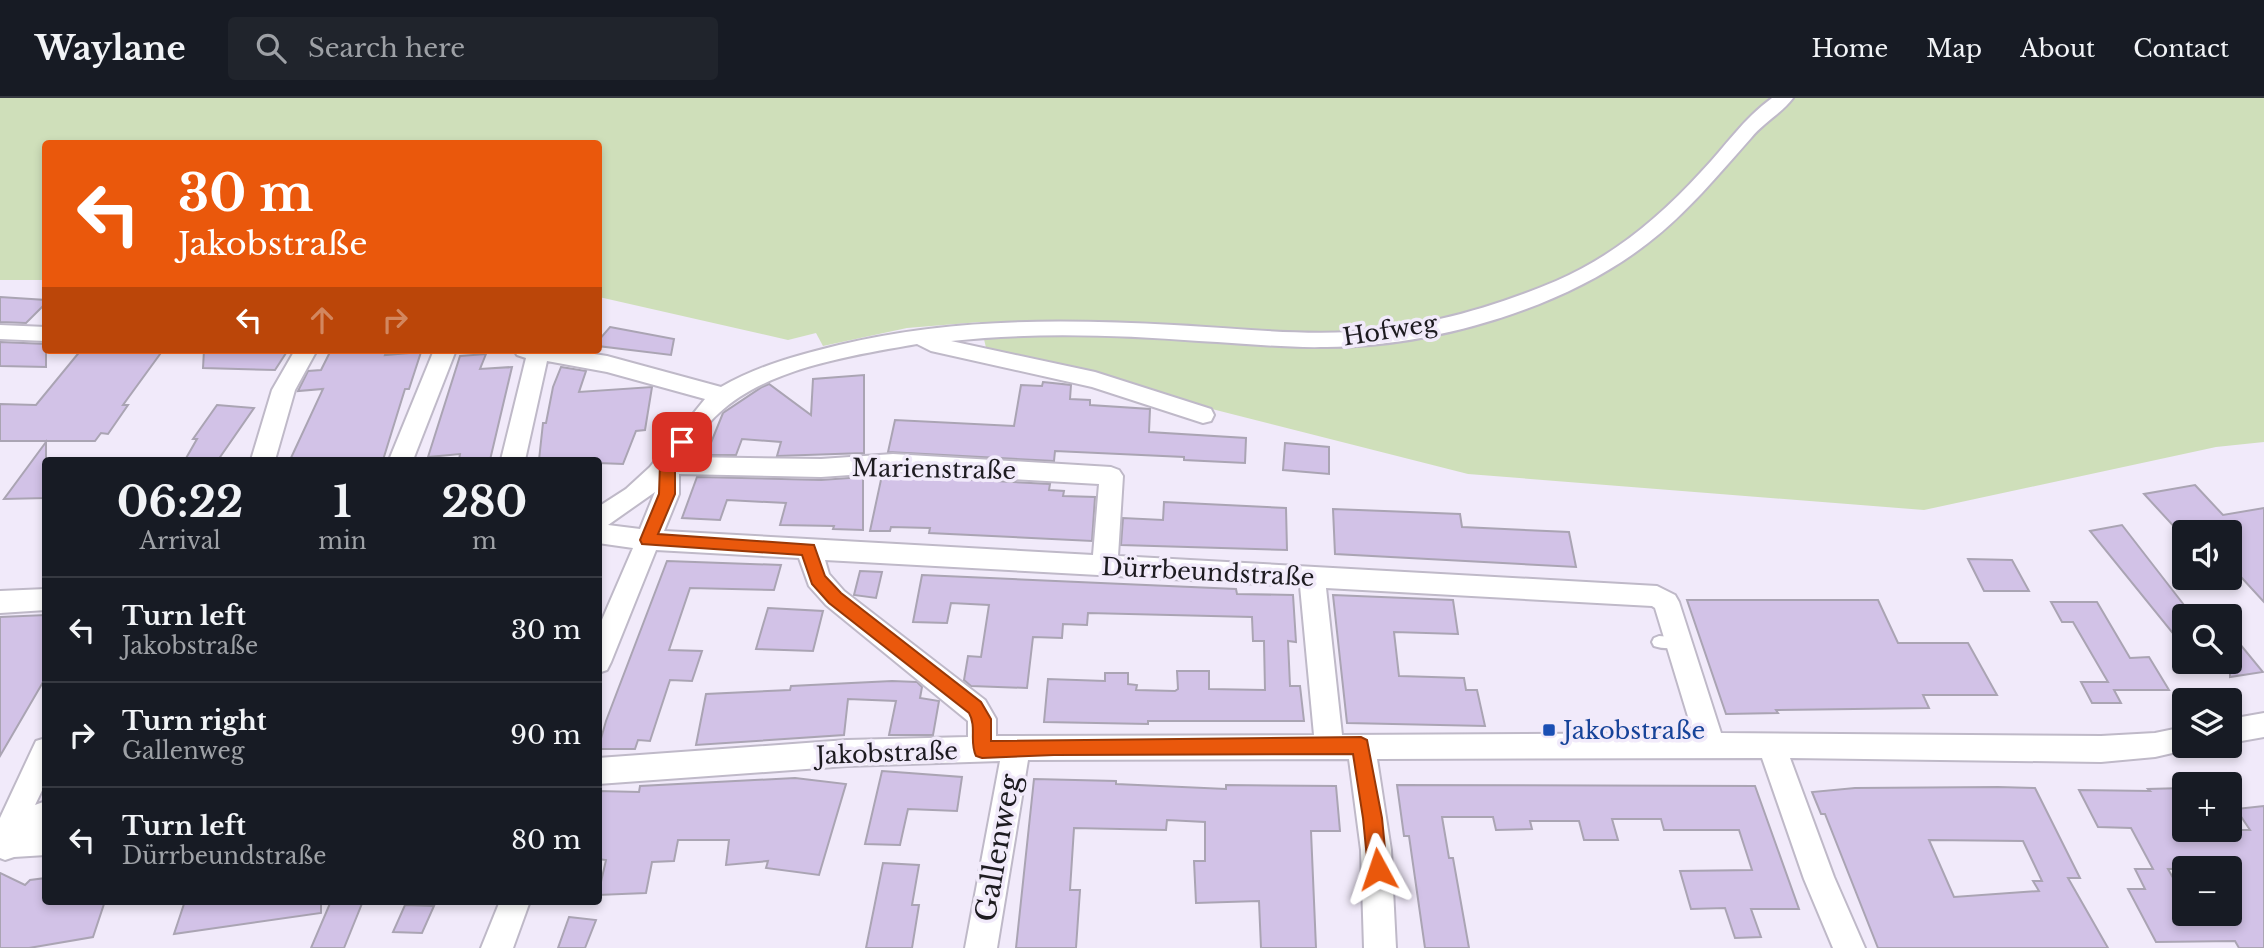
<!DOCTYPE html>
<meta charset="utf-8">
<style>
body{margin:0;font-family:"Libre Baskerville",serif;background:#20242c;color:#f1f3f6;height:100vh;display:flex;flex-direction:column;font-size:26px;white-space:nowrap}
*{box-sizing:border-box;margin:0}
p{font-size:23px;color:#9ea1a6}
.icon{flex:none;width:38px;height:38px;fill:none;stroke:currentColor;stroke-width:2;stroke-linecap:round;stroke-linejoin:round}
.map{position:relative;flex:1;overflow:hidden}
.panel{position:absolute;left:42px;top:359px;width:560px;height:448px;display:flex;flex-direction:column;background:#171b24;border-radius:7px;box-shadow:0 4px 10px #0003}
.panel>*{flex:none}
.guide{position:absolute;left:42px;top:42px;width:560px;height:214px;border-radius:7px;box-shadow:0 4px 10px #0003;background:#ea580c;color:#fff;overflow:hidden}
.tools{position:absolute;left:2172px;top:422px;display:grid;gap:14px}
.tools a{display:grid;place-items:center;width:70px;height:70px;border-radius:7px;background:#171b24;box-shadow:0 4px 10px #0003;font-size:35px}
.pin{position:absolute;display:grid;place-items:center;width:60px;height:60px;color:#fff;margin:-30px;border-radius:14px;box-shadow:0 4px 10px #0006}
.me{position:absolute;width:77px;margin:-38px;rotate:355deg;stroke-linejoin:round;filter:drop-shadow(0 0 5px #0008)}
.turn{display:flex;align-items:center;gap:24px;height:147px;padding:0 21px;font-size:32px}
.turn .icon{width:91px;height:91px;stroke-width:2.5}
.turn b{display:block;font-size:49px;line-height:60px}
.lanes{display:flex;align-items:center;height:66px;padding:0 21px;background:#0003;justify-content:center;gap:35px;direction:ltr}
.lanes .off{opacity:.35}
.eta{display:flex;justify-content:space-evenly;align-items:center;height:119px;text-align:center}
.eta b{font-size:42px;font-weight:800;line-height:49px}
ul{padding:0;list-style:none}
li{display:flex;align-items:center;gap:21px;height:105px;padding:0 21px;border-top:2px solid #363941}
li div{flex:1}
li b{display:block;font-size:26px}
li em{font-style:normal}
header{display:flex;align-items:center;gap:42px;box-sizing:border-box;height:98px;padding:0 35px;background:#171b24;border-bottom:2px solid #363941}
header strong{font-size:33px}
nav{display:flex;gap:38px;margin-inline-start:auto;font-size:24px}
.search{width:490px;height:63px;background:#20242c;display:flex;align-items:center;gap:18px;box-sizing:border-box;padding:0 24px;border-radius:7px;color:#9ea1a6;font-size:26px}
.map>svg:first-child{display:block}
.green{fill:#cfdfba}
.building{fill:#d2c2e7;stroke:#aaa4b3;stroke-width:2;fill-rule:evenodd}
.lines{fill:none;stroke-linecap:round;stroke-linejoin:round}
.lane-casing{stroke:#bfb9c8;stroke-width:4}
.street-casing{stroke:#bfb9c8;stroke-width:4}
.lane{fill:#fff;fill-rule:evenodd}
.street{fill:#fff;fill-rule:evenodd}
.route{fill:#ea580c;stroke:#983908;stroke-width:2}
.transit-dot{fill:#1a4fb4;stroke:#f1eafa;stroke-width:2.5}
.labels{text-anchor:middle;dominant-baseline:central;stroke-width:7;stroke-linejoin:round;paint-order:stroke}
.street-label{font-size:24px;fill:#1d1b20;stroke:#f1eafa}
.transit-label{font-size:24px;fill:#164399;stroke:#f1eafa;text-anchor:start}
.near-street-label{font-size:28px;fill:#1d1b20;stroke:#f1eafa}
</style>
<header>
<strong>Waylane</strong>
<div class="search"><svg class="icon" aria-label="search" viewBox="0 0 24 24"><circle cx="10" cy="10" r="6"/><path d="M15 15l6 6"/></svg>Search here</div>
<nav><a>Home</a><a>Map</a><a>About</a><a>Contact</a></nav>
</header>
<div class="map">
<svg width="2264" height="850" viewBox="0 0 2264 850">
<rect width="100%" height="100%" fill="#f1eafa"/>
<path class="green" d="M0 0H2264V344L2216 349 1924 412 1468 376 987 254 980 224 907 230 823 248 816 235 788 242 599 199 598 46H46L45 182H0Z"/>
<g class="building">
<path d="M0 199 46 202V205L26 225 0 224Z"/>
<path d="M610 229 674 241 671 257 598 248V243Z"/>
<path d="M0 244 46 246V269L0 268Z"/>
<path d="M81 252H163L123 307H128L108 336 101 335 95 343H0V306L36 307Z"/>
<path d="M204 252H288L275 272 203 270Z"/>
<path d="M331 252H387L385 257 421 254 409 291H405L383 362H290L323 291 298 293 308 273 321 272Z"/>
<path d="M486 256 480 271 512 269 490 362H459L460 356 428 359 460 258Z"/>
<path d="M561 269 586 273 579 294 652 289 645 332 636 333 623 366 598 365V362H539L543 325H546L553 289Z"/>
<path d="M864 277V355L777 358 781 344 742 341 736 357H706L723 315 762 289 769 286 811 317 813 281Z"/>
<path d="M1043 284 1071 287 1070 301 1090 302V307L1150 311 1149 334 1246 340 1245 365 1184 362V359L1055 353 1054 363 888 354 895 322 1014 328 1021 287 1042 288Z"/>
<path d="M217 307 254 310 218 362H185L197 341H193Z"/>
<path d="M46 344V400L4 401Z"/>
<path d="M1285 345 1329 349V376L1283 372Z"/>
<path d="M882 377 1050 386 1049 392 1064 393 1063 398 1095 399 1092 443 929 435 930 430 891 429 890 433H870Z"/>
<path d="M697 379 821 382 863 379V432L833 431 834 428 780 427 786 405 727 402 720 422 682 420Z"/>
<path d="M2195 387 2223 417 2264 410V504L2230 467V434H2179L2144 396Z"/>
<path d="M1164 404 1286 410 1287 452 1121 447 1123 420 1163 422Z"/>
<path d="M1333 411 1460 416 1462 429 1569 434 1576 469 1335 456Z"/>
<path d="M2122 427 2184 507V549L2090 433Z"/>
<path d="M1968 461 2012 462 2029 493H1984Z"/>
<path d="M667 463 781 467 774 492 690 490 669 552 702 553 692 583 670 582 650 643 638 642 635 651H598L606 623Z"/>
<path d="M860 473 882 474 876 500 854 497Z"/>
<path d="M922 477 1236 491 1237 496 1293 497 1296 544 1288 543 1290 588H1300L1304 623H1148V626L1044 624 1048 581 1105 583V575H1128V586L1137 587 1136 592 1175 593 1178 591 1177 573H1209V591L1265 592 1264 543H1253L1252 519 1088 515 1087 527 1063 526 1062 540 1033 539 1027 590 971 588 964 582 968 558 981 559 989 507 951 505 947 525 913 524Z"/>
<path d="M1333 497 1453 502 1458 536 1394 534 1399 578 1464 580 1466 592H1477L1485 628 1347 625Z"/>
<path d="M1687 502H1878L1898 545H1968L1997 597H1923L1929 610 1776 612 1778 615 1726 616Z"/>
<path d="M2051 504H2097L2130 560 2149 559 2169 592H2114L2121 605H2092L2081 584H2108L2073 524H2062Z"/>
<path d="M768 510 823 513 813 553 756 551Z"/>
<path d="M46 517V579L0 658V519Z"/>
<path d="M2230 534 2263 574 2230 579Z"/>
<path d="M892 583 917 584 922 589 920 600 939 603 933 637H889L896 603 848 601 844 637 696 647 706 596 790 592 791 588Z"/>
<path d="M882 673 962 679 957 713 908 711 900 747 865 746Z"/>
<path d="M795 680 846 686 819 777 766 770 768 763 726 767 729 742H678L674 763 652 764 646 795 598 797 606 762 598 761V693L639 694 640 688Z"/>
<path d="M1034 681 1116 683V686L1226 691V687L1336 688 1340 733H1311L1316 850H1261L1259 803 1196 805 1194 763H1205V724L1167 722 1166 732 1074 730 1070 792H1080L1076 850H1016Z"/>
<path d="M1397 687 1755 688 1799 811H1751L1761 839 1735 840 1725 810 1691 811 1680 773 1752 772 1739 732H1664L1661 721H1612L1618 742H1584L1579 723H1530L1532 731 1496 732 1493 719H1442L1449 760H1453L1469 850H1425L1409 738H1404Z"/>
<path d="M1998 689 2035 690 2080 780H2068L2108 850H1878L1825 716H1821L1812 694 1855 690ZM1929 742 2023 743 2042 783H2033L2039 793 1954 799Z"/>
<path d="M2184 690V732H2250L2236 711 2264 708V850H2239L2235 843 2156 844 2128 791H2145L2135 771H2153L2131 730 2098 729 2079 692 2150 693 2148 691ZM2230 770V816H2184V799L2168 771Z"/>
<path d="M883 765 919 767 912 807H919L912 850H866Z"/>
<path d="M0 775 25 787 30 782 46 780V803H105L93 839 29 850H0Z"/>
<path d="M185 803H321V815L174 836Z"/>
<path d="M331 803H363L344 850H311Z"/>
<path d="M405 807 434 808 422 835 393 834Z"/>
<path d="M569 819 596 822 585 850H558Z"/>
</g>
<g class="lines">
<g class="lane-casing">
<path id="lane" d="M1659 538 1683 540 1685 544 1683 548C1674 551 1663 551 1654 548L1652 544 1654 540Z"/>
</g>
<g class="street-casing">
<g id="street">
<path d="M1772 0H1793C1782 15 1763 25 1751 40 1718 77 1687 115 1648 145 1564 211 1431 249 1326 249 1283 250 1241 245 1199 243 1117 237 1033 234 951 243L1095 274 1211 311 1214 317 1211 323 1203 325 1092 289 931 253 917 246C854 257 767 270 719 315 705 327 696 343 686 359L821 361 893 356 1111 369 1119 372 1123 378 1118 458 1657 488 1675 497 1679 504 1721 635 2101 638 2155 635 2184 629V648H2195L2194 650 2155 659 2101 664 1790 660 1834 779 1865 850H1833L1804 781 1762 660 1377 661 1391 752 1396 850H1364L1361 752 1349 661 1028 662 997 850H965L1000 663 847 668 598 686V660L847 642 968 639V623L826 507 809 488 799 460 656 452 611 564 607 572 598 575V531L633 450 598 445V409L626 391 650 369 705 301 607 274 547 263 525 362H501L526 260 517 257 514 252H569L607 258 721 289C757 268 798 257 839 247 949 220 1062 221 1174 227 1233 230 1292 237 1351 234 1421 230 1492 210 1556 183 1612 159 1660 119 1701 74 1725 49 1744 20 1772 0ZM893 374 1099 386 1093 457 664 433 679 396V376L821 379ZM655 394 640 431 608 427ZM825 462 1300 488 1314 637 996 638V621L985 602 844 493 829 476ZM1326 490 1652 508 1655 510 1693 635 1342 637Z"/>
<path d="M0 227 46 229V243L0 241Z"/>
<path d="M295 252H317L295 292 275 362H251L272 292Z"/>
<path d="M434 252H456L413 362H389Z"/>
<path d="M46 491V512L0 515V493Z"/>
<path d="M2264 615V639L2230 645V621Z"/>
<path d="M46 640V684L35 707 46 703V757L14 759 5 762 0 760V720L36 643Z"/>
<path d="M500 803H530L513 850H481Z"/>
</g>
</g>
<use href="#lane" class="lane"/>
<use href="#street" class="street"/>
</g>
<path class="route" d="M682 339 690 344 675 367V396L658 436 814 447 825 478 841 495 981 604 991 621V643L1361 639 1367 642 1382 720 1387 771 1384 778 1378 781 1371 778 1368 771 1363 720 1353 656 1054 657 982 660 976 658C969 644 977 629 969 615L829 505 812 486 802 457 642 446 640 442 659 396 660 366 677 340Z"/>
<rect class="transit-dot" x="1542" y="625" width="14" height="14" rx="3.5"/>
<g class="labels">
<g class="street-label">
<text transform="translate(1390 232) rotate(-9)">Hofweg</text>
<text transform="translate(934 371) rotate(1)">Marienstraße</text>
<text transform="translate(1208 474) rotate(3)">Dürrbeundstraße</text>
<text transform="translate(887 655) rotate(-2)">Jakobstraße</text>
</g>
<g class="transit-label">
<text x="1563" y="632">Jakobstraße</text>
</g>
<g class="near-street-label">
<text transform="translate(998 750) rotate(-80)">Gallenweg</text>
</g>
</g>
</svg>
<div class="tools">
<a><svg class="icon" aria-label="sound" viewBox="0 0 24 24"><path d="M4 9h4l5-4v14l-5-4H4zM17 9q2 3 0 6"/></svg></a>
<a><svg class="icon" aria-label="search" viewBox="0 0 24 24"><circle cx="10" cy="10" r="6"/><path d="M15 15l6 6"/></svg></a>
<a><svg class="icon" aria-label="layers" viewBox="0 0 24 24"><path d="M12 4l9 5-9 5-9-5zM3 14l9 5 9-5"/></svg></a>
<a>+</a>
<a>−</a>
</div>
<div class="pin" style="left:682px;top:344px;background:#d93025"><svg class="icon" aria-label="arrive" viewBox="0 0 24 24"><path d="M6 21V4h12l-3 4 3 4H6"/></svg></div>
<svg class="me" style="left:1378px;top:771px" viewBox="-20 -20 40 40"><path d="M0-17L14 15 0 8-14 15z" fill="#ea580c" stroke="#fff" stroke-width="4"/></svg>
<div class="guide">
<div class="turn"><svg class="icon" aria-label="left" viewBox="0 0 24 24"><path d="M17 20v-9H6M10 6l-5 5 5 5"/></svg><div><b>30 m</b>Jakobstraße</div></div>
<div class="lanes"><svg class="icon" aria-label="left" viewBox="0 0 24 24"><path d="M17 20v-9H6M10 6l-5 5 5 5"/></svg><svg class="icon off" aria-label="ahead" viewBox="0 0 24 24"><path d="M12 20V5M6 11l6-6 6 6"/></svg><svg class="icon off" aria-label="right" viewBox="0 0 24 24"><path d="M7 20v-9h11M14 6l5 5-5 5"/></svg></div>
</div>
<section class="panel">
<div class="eta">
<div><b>06:22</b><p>Arrival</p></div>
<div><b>1</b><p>min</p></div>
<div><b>280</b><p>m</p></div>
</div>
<ul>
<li><svg class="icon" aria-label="left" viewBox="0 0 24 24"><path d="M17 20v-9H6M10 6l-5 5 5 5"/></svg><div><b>Turn left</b><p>Jakobstraße</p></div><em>30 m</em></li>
<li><svg class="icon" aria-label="right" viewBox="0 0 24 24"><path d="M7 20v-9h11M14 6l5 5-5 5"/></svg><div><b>Turn right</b><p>Gallenweg</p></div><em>90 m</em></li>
<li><svg class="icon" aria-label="left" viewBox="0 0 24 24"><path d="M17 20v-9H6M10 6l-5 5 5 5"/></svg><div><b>Turn left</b><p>Dürrbeundstraße</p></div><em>80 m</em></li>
</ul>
</section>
</div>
